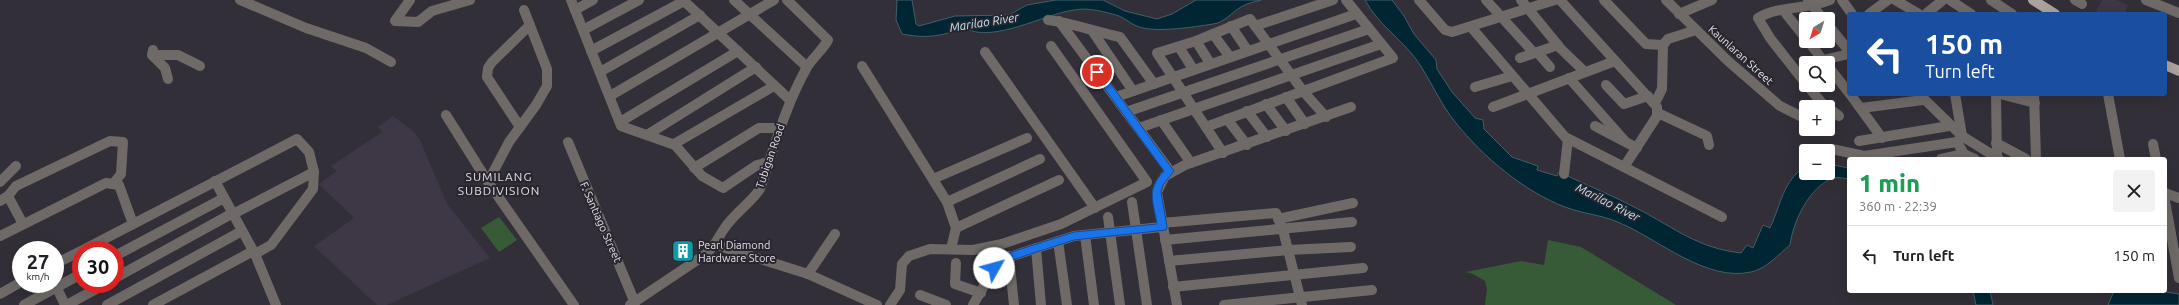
<!DOCTYPE html>
<meta charset="utf-8">
<style>
body{margin:0;font-family:Ubuntu,sans-serif;background:#f2f2f2;color:#202124;height:100vh;display:flex;flex-direction:column;font-size:15px;white-space:nowrap}
*{box-sizing:border-box;margin:0}
p{font-size:13px;color:#757577}
.icon{flex:none;width:22px;height:22px;fill:none;stroke:currentColor;stroke-width:2;stroke-linecap:round;stroke-linejoin:round}
.map{position:relative;flex:1;overflow:hidden}
.panel{position:absolute;left:1847px;top:157px;width:320px;height:136px;display:flex;flex-direction:column;background:#fff;border-radius:4px;box-shadow:0 4px 16px #0002}
.panel>*{flex:none}
.hud{position:absolute;left:1847px;top:12px;width:320px;height:84px;border-radius:4px;box-shadow:0 4px 16px #0002;background:#1a4fa0;color:#fff;overflow:hidden}
.needle{width:26px;rotate:218deg}
.fabs{position:absolute;left:1799px;top:12px;display:grid;gap:8px}
.fabs a{display:grid;place-items:center;width:36px;height:36px;border-radius:4px;background:#fff;box-shadow:0 4px 16px #0002;font-size:20px}
.speed{position:absolute;left:12px;top:241px;display:flex;gap:8px;font-size:20px;font-weight:700;text-align:center}
.speed>*{display:grid;place-content:center;width:52px;height:52px;border-radius:50%;background:#fff;box-shadow:0 4px 16px #0002;line-height:1}
.speed small{font-size:10px;font-weight:400}
.speed .limit{border:6px solid #d22;background:#fff;color:#111}
.pin{position:absolute;display:grid;place-items:center;width:34px;height:34px;color:#fff;margin:-17px;border:2px solid #fff;border-radius:50%;box-shadow:0 1px 4px #0007}
.me{position:absolute;width:44px;margin:-22px;rotate:52deg;stroke-linejoin:round;filter:drop-shadow(0 0 3px #0008)}
.turn{display:flex;align-items:center;gap:14px;height:84px;padding:0 12px;font-size:18px}
.turn .icon{width:52px;height:52px;stroke-width:2.5}
.turn b{display:block;font-size:28px;line-height:34px}
.round{display:grid;place-items:center;flex:none;width:42px;height:42px;border-radius:4px;background:#f2f2f2}
.headline{display:flex;align-items:center;justify-content:space-between;height:68px;padding:0 12px}
h1{font-size:24px;font-weight:800;line-height:30px;color:#1e9e55}
ul{padding:0;list-style:none}
li{display:flex;align-items:center;gap:12px;height:60px;padding:0 12px;border-top:1px solid #e0e0e0}
li div{flex:1}
li b{display:block;font-size:15px}
li em{font-style:normal}
.map>svg:first-child{display:block}
.built{fill:#3d3746}
.green{fill:#375a37}
.water{fill:#002633;stroke:#445e69}
.lines{fill:none;stroke-linecap:round;stroke-linejoin:round}
.minor{stroke:#6f6a67;stroke-width:10}
.major{stroke:#aca39c;stroke-width:10}
.route{fill:#1a73e8;stroke:#114b97}
.labels{text-anchor:middle;dominant-baseline:central;stroke-width:4;stroke-linejoin:round;paint-order:stroke}
.street-label{font-size:11px;fill:#e2e0e6;stroke:#28252e}
.poi-label{font-size:11px;fill:#e2e0e6;stroke:#28252e;text-anchor:start}
.water-label{font-size:12px;font-style:italic;fill:#c2e8f7;stroke:#28252e}
.neighbourhood-label{font-size:12px;letter-spacing:1px;fill:#e2e0e6;stroke:#28252e}
</style>
<div class="map">
<svg width="2179" height="305" viewBox="0 0 2179 305">
<rect width="100%" height="100%" fill="#322f38"/>
<g class="built">
<path d="M2102 0H2116L2128 5 2125 14H2095Z"/>
<path d="M393 116 413 131 420 140 447 204 490 258 387 305H377L314 246 354 218 319 184 337 171 331 166 382 132 378 127Z"/>
</g>
<g class="green">
<path d="M499 217 517 240 499 252 481 228Z"/>
<path d="M1548 240 1581 247 1676 305H1485L1487 289 1485 281 1473 274 1466 272 1521 261 1544 265Z"/>
</g>
<g class="water">
<path d="M897 0H912L916 24 919 26 955 16 1009 15 1027 5 1056 0H1103L1125 11 1157 19 1172 14 1196 0H1261C1255 2 1247 3 1241 7 1232 12 1224 23 1213 24 1194 27 1161 32 1143 28 1133 26 1126 19 1119 16 1106 12 1087 7 1074 10 1044 14 992 44 965 28 941 36 927 39 902 34L896 20Z"/>
<path d="M1365 0H1392L1404 16 1414 34 1436 60 1437 69 1452 92 1475 118 1483 120 1484 129 1512 157 1538 166 1537 170 1557 176 1559 172C1586 185 1614 196 1640 210 1676 229 1698 248 1741 253L1747 245 1753 248 1763 225 1770 228C1782 202 1782 183 1806 165V173H1828V164L1849 168V179C1844 178 1837 177 1833 178 1809 187 1793 222 1790 245 1779 254 1766 269 1751 272 1706 282 1658 239 1620 223 1603 215 1583 214 1565 207 1525 192 1483 157 1456 123 1440 104 1431 80 1416 59 1400 38 1378 24 1365 0Z"/>
<path d="M1973 291H1990L1993 305H1976Z"/>
<path d="M2114 291H2160L2179 294V305H2108Z"/>
</g>
<g class="lines">
<g class="minor">
<path d="M240 0 306 28 366 48 391 62"/>
<path d="M410 0 395 21 418 22 432 11 470 0"/>
<path d="M571 0 621 126 675 145 702 176 723 188 757 165 769 162"/>
<path d="M683 0 790 100"/>
<path d="M734 0 807 67"/>
<path d="M1419 0 1445 30 1452 32 1555 0"/>
<path d="M1486 0 1534 53"/>
<path d="M1521 0 1561 49 1585 72"/>
<path d="M1560 0 1657 107V116L1624 167"/>
<path d="M1604 0 1646 44 1663 45"/>
<path d="M1666 0 1728 61 1780 106 1806 119"/>
<path d="M1808 0 1823 19"/>
<path d="M1842 0 1852 14"/>
<path d="M1895 0 1919 14"/>
<path d="M1950 0 1971 14"/>
<path d="M1991 0 2012 14"/>
<path d="M2075 0 2082 4"/>
<path d="M2146 0 2179 13"/>
<path d="M575 10 593 0"/>
<path d="M1783 10 1806 39"/>
<path d="M1927 13 1943 0"/>
<path d="M1679 14 1712 0"/>
<path d="M1869 14 1888 0"/>
<path d="M1048 20C1073 23 1095 32 1120 37L1154 84"/>
<path d="M1059 21 1170 171"/>
<path d="M1828 25 1849 51"/>
<path d="M1231 26 1248 51"/>
<path d="M1255 26 1333 0"/>
<path d="M1471 27 1565 137 1722 217"/>
<path d="M583 30 639 0"/>
<path d="M1093 32 1133 91"/>
<path d="M1213 34 1230 57"/>
<path d="M1196 41 1210 63"/>
<path d="M1808 41 1825 63"/>
<path d="M1179 47 1193 69"/>
<path d="M153 50 152 55 165 68 168 79"/>
<path d="M591 51 684 1"/>
<path d="M985 52 1095 208"/>
<path d="M1537 52 1550 67"/>
<path d="M152 55H178L200 66"/>
<path d="M1520 58 1558 45"/>
<path d="M1823 60 1849 54"/>
<path d="M862 66 947 202 956 228 951 249"/>
<path d="M1828 66 1849 93"/>
<path d="M600 72 700 15"/>
<path d="M1569 78 1624 140"/>
<path d="M1806 84 1770 38 1758 18C1780 5 1807 10 1830 0"/>
<path d="M1606 85 1624 104 1648 96"/>
<path d="M1807 85 1821 102 1839 116"/>
<path d="M1475 87 1512 76"/>
<path d="M1850 94 1882 138"/>
<path d="M1919 94 1962 136 1999 159"/>
<path d="M1955 94 1962 136 1957 142 1964 154"/>
<path d="M1996 94 1997 158"/>
<path d="M2000 94 2035 103"/>
<path d="M2034 94 2036 159"/>
<path d="M2108 94 2120 159"/>
<path d="M610 96 774 0"/>
<path d="M1116 97 1356 14"/>
<path d="M1286 97 1305 124"/>
<path d="M1655 103 1662 89 1663 45 1668 39 1696 30"/>
<path d="M1266 104 1286 131"/>
<path d="M1493 107 1615 61"/>
<path d="M1861 108 1923 100"/>
<path d="M1247 111 1267 137"/>
<path d="M1126 112 1369 29"/>
<path d="M1658 113 1707 136 1709 145"/>
<path d="M446 115 488 182 574 305"/>
<path d="M1227 119 1247 145"/>
<path d="M1161 120 1191 163"/>
<path d="M620 122 738 51"/>
<path d="M1595 126 1637 148"/>
<path d="M520 127 487 77 488 68 492 62 530 25"/>
<path d="M1206 127 1393 58 1346 0"/>
<path d="M1139 128 1381 44"/>
<path d="M647 135 756 67"/>
<path d="M1859 141 1949 126"/>
<path d="M568 142 635 303"/>
<path d="M1996 143 2026 159"/>
<path d="M674 144 774 86"/>
<path d="M2153 144 2156 159"/>
<path d="M1832 149 1864 156 1957 142"/>
<path d="M1223 153 1157 53 1196 41 1250 19 1303 91 1326 117"/>
<path d="M1941 159 1964 154 1975 159"/>
<path d="M694 168 759 128H779"/>
<path d="M1564 174 1568 139"/>
<path d="M933 179 1027 138"/>
<path d="M215 181 255 254 276 305"/>
<path d="M0 182 16 166"/>
<path d="M488 182 509 142 536 105 547 86V69L524 10"/>
<path d="M2165 193 2179 198"/>
<path d="M8 196 16 186 110 141 123 142 121 174 113 184"/>
<path d="M0 201 8 196 23 224"/>
<path d="M2165 201 2179 278"/>
<path d="M947 202 1040 159"/>
<path d="M1132 202 1147 305"/>
<path d="M233 214 314 172"/>
<path d="M1108 217 1120 305"/>
<path d="M1278 219 1353 203"/>
<path d="M1162 223 1276 213 1283 230 1302 305"/>
<path d="M956 228 1059 180"/>
<path d="M1085 235 1094 305"/>
<path d="M0 236 106 183 119 185 133 224"/>
<path d="M1165 240 1352 222"/>
<path d="M1058 241 1067 305"/>
<path d="M716 245 808 274 877 305"/>
<path d="M1036 248 1041 305"/>
<path d="M83 250 297 139 309 152 314 172 313 189 271 245 255 254"/>
<path d="M115 256 224 198"/>
<path d="M1009 256 1014 305"/>
<path d="M1169 261 1288 250 1351 247"/>
<path d="M956 263 955 284 981 293"/>
<path d="M55 264 81 251"/>
<path d="M808 274 835 234"/>
<path d="M115 278 233 213"/>
<path d="M55 284 65 305"/>
<path d="M1173 287 1363 268"/>
<path d="M0 294 21 282"/>
<path d="M920 295 946 305"/>
<path d="M24 305 81 274"/>
<path d="M67 305 105 284"/>
<path d="M107 305 242 231"/>
<path d="M153 305 253 251"/>
<path d="M630 305 706 254C716 245 717 239 724 229 733 214 750 204 760 189 774 148 785 107 806 69 812 58 822 51 828 40L787 0"/>
<path d="M890 305 900 290 902 264 909 256 930 249 973 250 1002 244 1061 224 1147 182 1051 46"/>
<path d="M973 305 994 268 1003 259 1074 236 1162 227"/>
<path d="M1177 305 1157 192 1165 176 1185 165 1351 107"/>
<path d="M1224 305 1372 290"/>
</g>
<g class="major">
<path d="M2033 0 2055 14"/>
<path d="M2165 65 2179 71"/>
</g>
</g>
<path class="route" d="M1097 68 1100 69 1174 171 1163 185 1161 192 1167 227 1166 230 1074 240 1006 262 998 271H991V265L999 256 1074 232 1157 224C1153 200 1146 190 1164 171L1094 74 1093 72Z"/>
<defs>
<g id="building-square" transform="scale(1.15)"><rect x="-9" y="-9" width="18" height="18" rx="4" fill="#0f9aa8" stroke="#28252e"/><path d="M-4-6H4V6H1V3H-1V6H-4ZM-2.5-4.3h1.7v1.8h-1.7ZM.8-4.3h1.7v1.8H.8ZM-2.5-1h1.7V.8h-1.7ZM.8-1h1.7V.8H.8Z" fill="#fff"/></g>
</defs>
<g fill-rule="evenodd">
<use href="#building-square" x="683" y="251"/>
</g>
<g class="labels">
<g class="street-label">
<text transform="translate(1741 55) rotate(42)">Kaunlaran Street</text>
<text transform="translate(770 156) rotate(-71)">Tubigan Road</text>
<text transform="translate(601 222) rotate(66)">F. Santiago Street</text>
</g>
<g class="poi-label">
<text x="698" y="245">Pearl Diamond<tspan x="698" dy="13">Hardware Store</tspan></text>
</g>
<g class="water-label">
<text transform="translate(984 22) rotate(-9)">Marilao River</text>
<text transform="translate(1608 202) rotate(27)">Marilao River</text>
</g>
<g class="neighbourhood-label">
<text x="499" y="176">SUMILANG<tspan x="499" dy="14">SUBDIVISION</tspan></text>
</g>
</g>
</svg>
<div class="fabs">
<a><svg class="needle" viewBox="-14 -14 28 28"><path d="M0-13l5 13h-10z" fill="#e53935"/><path d="M0 13l5-13h-10z" fill="#757577"/></svg></a>
<a><svg class="icon" aria-label="search" viewBox="0 0 24 24"><circle cx="10" cy="10" r="6"/><path d="M15 15l6 6"/></svg></a>
<a>+</a>
<a>−</a>
</div>
<div class="speed"><div>27<small>km/h</small></div><div class="limit">30</div></div>
<div class="pin" style="left:1097px;top:72px;background:#d93025"><svg class="icon" aria-label="arrive" viewBox="0 0 24 24"><path d="M6 21V4h12l-3 4 3 4H6"/></svg></div>
<svg class="me" style="left:994px;top:268px" viewBox="-20 -20 40 40"><circle r="19" fill="#fff"/><path d="M0-13L10 11 0 6-10 11z" fill="#1a73e8"/></svg>
<div class="hud">
<div class="turn"><svg class="icon" aria-label="left" viewBox="0 0 24 24"><path d="M17 20v-9H6M10 6l-5 5 5 5"/></svg><div><b>150 m</b>Turn left</div></div>
</div>
<section class="panel">
<div class="headline"><div><h1>1 min</h1><p>360 m · 22:39</p></div><a class="round"><svg class="icon" aria-label="close" viewBox="0 0 24 24"><path d="M6 6l12 12M18 6L6 18"/></svg></a></div>
<ul>
<li><svg class="icon" aria-label="left" viewBox="0 0 24 24"><path d="M17 20v-9H6M10 6l-5 5 5 5"/></svg><div><b>Turn left</b></div><em>150 m</em></li>
</ul>
</section>
</div>
